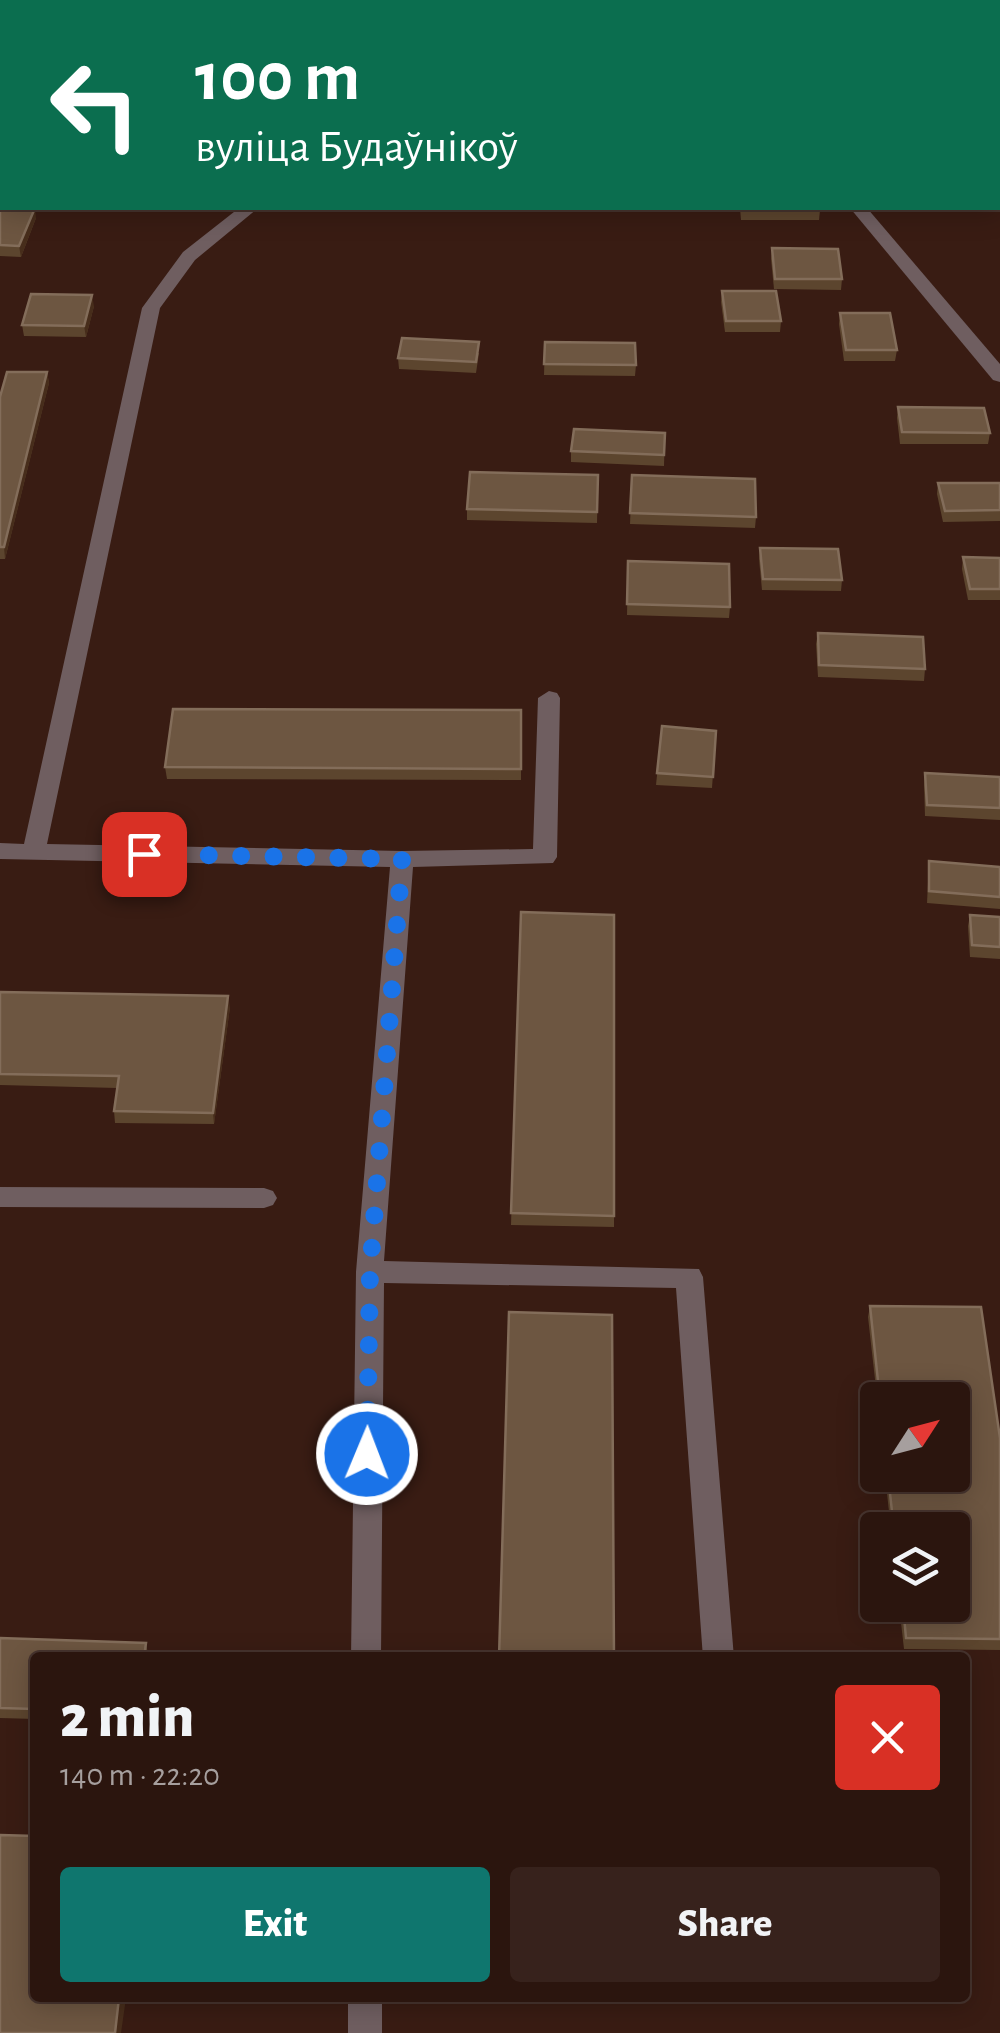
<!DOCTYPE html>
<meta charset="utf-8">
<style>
body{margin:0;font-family:"Alegreya Sans",sans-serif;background:#37221c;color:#f1f3f6;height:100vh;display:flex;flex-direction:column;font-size:38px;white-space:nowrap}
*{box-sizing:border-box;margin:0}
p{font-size:32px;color:#a69f9e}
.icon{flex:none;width:55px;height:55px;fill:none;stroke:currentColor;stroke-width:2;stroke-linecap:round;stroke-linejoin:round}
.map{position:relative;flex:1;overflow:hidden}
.sheet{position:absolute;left:30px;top:1652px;width:940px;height:350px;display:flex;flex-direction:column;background:#2b150e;border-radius:10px;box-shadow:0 5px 25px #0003,0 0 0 2px #47342e}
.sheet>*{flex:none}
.top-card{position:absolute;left:0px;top:0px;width:1000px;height:210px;box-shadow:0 5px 25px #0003,0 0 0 2px #47342e;background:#0b6e4f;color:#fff;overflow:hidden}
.needle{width:65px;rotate:54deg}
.fabs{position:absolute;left:860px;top:1382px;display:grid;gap:20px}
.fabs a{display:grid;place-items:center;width:110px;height:110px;border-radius:10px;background:#2b150e;box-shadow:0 5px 25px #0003,0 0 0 2px #47342e;font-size:50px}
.pin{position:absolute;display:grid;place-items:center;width:85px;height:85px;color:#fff;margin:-42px;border-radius:20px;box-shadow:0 5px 15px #0006}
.me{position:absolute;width:110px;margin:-55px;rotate:1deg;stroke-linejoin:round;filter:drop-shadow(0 0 8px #0008)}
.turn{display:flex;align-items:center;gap:35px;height:210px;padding:0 30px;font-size:45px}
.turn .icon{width:130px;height:130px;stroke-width:2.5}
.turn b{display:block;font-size:70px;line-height:85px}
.round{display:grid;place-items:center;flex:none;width:105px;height:105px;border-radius:10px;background:#37221c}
.overview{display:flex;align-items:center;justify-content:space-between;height:170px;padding:0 30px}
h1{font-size:60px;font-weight:800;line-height:75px}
.action{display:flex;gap:20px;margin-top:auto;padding:20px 30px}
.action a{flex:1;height:115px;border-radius:10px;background:#0f766e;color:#fff;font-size:40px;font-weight:800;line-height:115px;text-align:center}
.action a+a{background:#37221c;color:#f1f3f6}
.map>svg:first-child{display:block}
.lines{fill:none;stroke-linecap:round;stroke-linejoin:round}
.minor{fill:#6f5e60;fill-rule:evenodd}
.wall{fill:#5c452e}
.shaded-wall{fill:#472d1b}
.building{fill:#6d5641;stroke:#836d5a;stroke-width:2.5}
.route{stroke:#1a73e8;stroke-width:18;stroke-dasharray:0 32.4}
</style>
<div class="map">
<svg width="1000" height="2033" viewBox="0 0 1000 2033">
<rect width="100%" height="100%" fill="#391c13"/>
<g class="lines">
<g class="minor">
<path d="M688 0H706L708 2H690Z"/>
<path d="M239 208H258L195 260 160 308 47 844 402 851 533 849 538 698 549 691 557 693 560 698 557 857 553 863 413 867 384 1261 699 1269 703 1277 734 1658H703L676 1288 384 1283 381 1658H351L356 1272 390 867 0 859V843L24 844 142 308 183 252Z"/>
<path d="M850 208H867L1000 364V382L993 380Z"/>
<path d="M0 1187 264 1188 273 1191 277 1198 273 1205 264 1208 0 1207Z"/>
<rect x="348" y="1998" width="34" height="35"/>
</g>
</g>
<g class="wall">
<path d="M808 0H896V1L808 2Z"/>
<path d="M951 0H1000V11H998V2H952Z"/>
<path d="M0 206 36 218 21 257 0 256Z"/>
<path d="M740 208H819L820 210 819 220H741Z"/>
<path d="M772 248 842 279 841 290 774 289 771 259Z"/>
<path d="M722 291 781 321 780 332H725L721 302Z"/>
<path d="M94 306 86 337 24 336 22 325Z"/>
<path d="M840 313 897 350 895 361H844L839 324Z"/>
<path d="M545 342 636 365 635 376 544 375Z"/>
<path d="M479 353 476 373 399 369 398 358Z"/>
<path d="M47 372 49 383 5 559H0V397Z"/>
<path d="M898 407 990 433 988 444H900L897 418Z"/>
<path d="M665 433 664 466 571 462V451Z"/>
<path d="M598 475 597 523 467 520V509Z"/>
<path d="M632 475 756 517 755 528 630 524Z"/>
<path d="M938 483H1000V521L943 522 937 494Z"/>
<path d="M760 548 842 580 841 591 762 590 759 559Z"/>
<path d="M963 557 1000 558V600H968L962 569Z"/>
<path d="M628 561 730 607 729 618 627 615Z"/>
<path d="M818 633 925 669 924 681 818 677 816 644Z"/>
<path d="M521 710V780L167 779 165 767Z"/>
<path d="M662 726 716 731 712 788 656 785Z"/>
<path d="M925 773 1000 777V820L925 816 924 785Z"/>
<path d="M929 861 1000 867V909L927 903Z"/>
<path d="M521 912 614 1216V1227L511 1225Z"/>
<path d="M970 915 1000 917V959L970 957 968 926Z"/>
<path d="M0 992 230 1007 214 1124 115 1123 114 1111 117 1088 0 1085Z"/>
<path d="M870 1306 1000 1438V1650L904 1649 899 1605H952V1530H891L885 1475H952V1400H878V1406L868 1317Z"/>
<path d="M0 1638 146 1643 148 1654 147 1658H35V1719L0 1718Z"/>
</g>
<g class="shaded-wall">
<path d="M35 208 36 218 21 257 19 246Z"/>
<path d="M92 295 94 306 86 337 84 326Z"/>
<path d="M47 372 49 383 5 559 4 547Z"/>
<path d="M228 996 230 1007 214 1124 213 1113Z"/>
<path d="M119 1998H126L121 2033H115Z"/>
</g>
<g class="building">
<rect x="810" y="0" width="86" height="1"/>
<path d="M955 0H1000V1H956Z"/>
<rect x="0" y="43" width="2" height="18"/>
<rect x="0" y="91" width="2" height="17"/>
<rect x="998" y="164" width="2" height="22"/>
<path d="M0 206 35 208 19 246 0 245Z"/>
<path d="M741 208H819L820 210 742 209Z"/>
<path d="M772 248 838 249 842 279H775Z"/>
<path d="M722 291H776L781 321H726Z"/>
<path d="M31 294 92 295 84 326 22 325Z"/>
<path d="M840 313H890L897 350H846Z"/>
<path d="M402 338 479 342 476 362 398 358Z"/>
<path d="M545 342 635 343 636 365 544 364Z"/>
<path d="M7 372H47L4 547H0V397Z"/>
<path d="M898 407 984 408 990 433 902 432Z"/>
<path d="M574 429 665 433 664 455 571 451Z"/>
<path d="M470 472 598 475 597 512 467 509Z"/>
<path d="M632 475 755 479 756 517 630 513Z"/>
<path d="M938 483H1000V510L945 511Z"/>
<path d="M760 548 838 549 842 580 763 579Z"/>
<path d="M963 557 1000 558V589H970Z"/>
<path d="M628 561 729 564 730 607 627 604Z"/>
<path d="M818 633 923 637 925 669 819 665Z"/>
<path d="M173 709 521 710V769L165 767Z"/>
<path d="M662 726 716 731 713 777 657 773Z"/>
<path d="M925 773 1000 777V808L927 805Z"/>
<path d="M929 861 1000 867V897L929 891Z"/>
<path d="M521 912 614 915V1216L511 1213Z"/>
<path d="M970 915 1000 917V947L972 945Z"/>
<path d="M0 992 228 996 213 1113 114 1111 119 1076 0 1074Z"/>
<path d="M870 1306 981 1307 1000 1438V1639L906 1638 903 1605H952V1530H894L888 1475H952V1400H880Z"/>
<path d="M509 1312 612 1315 614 1658H499Z"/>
<path d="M0 1638 146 1643 144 1658H35V1709L0 1708Z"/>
<path d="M0 1835 35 1836V1998H119L115 2033H0Z"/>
</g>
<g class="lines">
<path class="route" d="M144 854 402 859 370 1272 367 1454"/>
</g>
</svg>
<div class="fabs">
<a><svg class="needle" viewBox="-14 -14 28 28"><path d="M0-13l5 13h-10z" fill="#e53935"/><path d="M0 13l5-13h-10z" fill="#a69f9e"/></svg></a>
<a><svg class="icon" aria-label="layers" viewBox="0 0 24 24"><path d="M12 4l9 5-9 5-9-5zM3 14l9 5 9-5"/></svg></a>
</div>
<div class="pin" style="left:144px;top:854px;background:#d93025"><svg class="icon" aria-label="arrive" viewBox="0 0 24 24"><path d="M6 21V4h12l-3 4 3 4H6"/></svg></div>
<svg class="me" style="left:367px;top:1454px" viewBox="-20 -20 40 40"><circle r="17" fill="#1a73e8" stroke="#fff" stroke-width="3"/><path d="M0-11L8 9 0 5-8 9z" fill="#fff"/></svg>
<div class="top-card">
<div class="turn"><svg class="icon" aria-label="left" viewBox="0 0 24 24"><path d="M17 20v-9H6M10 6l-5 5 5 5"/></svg><div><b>100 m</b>вуліца Будаўнікоў</div></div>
</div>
<section class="sheet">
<div class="overview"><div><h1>2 min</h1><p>140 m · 22:20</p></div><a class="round" style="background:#d93025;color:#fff"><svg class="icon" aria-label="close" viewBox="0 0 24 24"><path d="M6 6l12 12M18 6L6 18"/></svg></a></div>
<div class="action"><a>Exit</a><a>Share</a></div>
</section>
</div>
